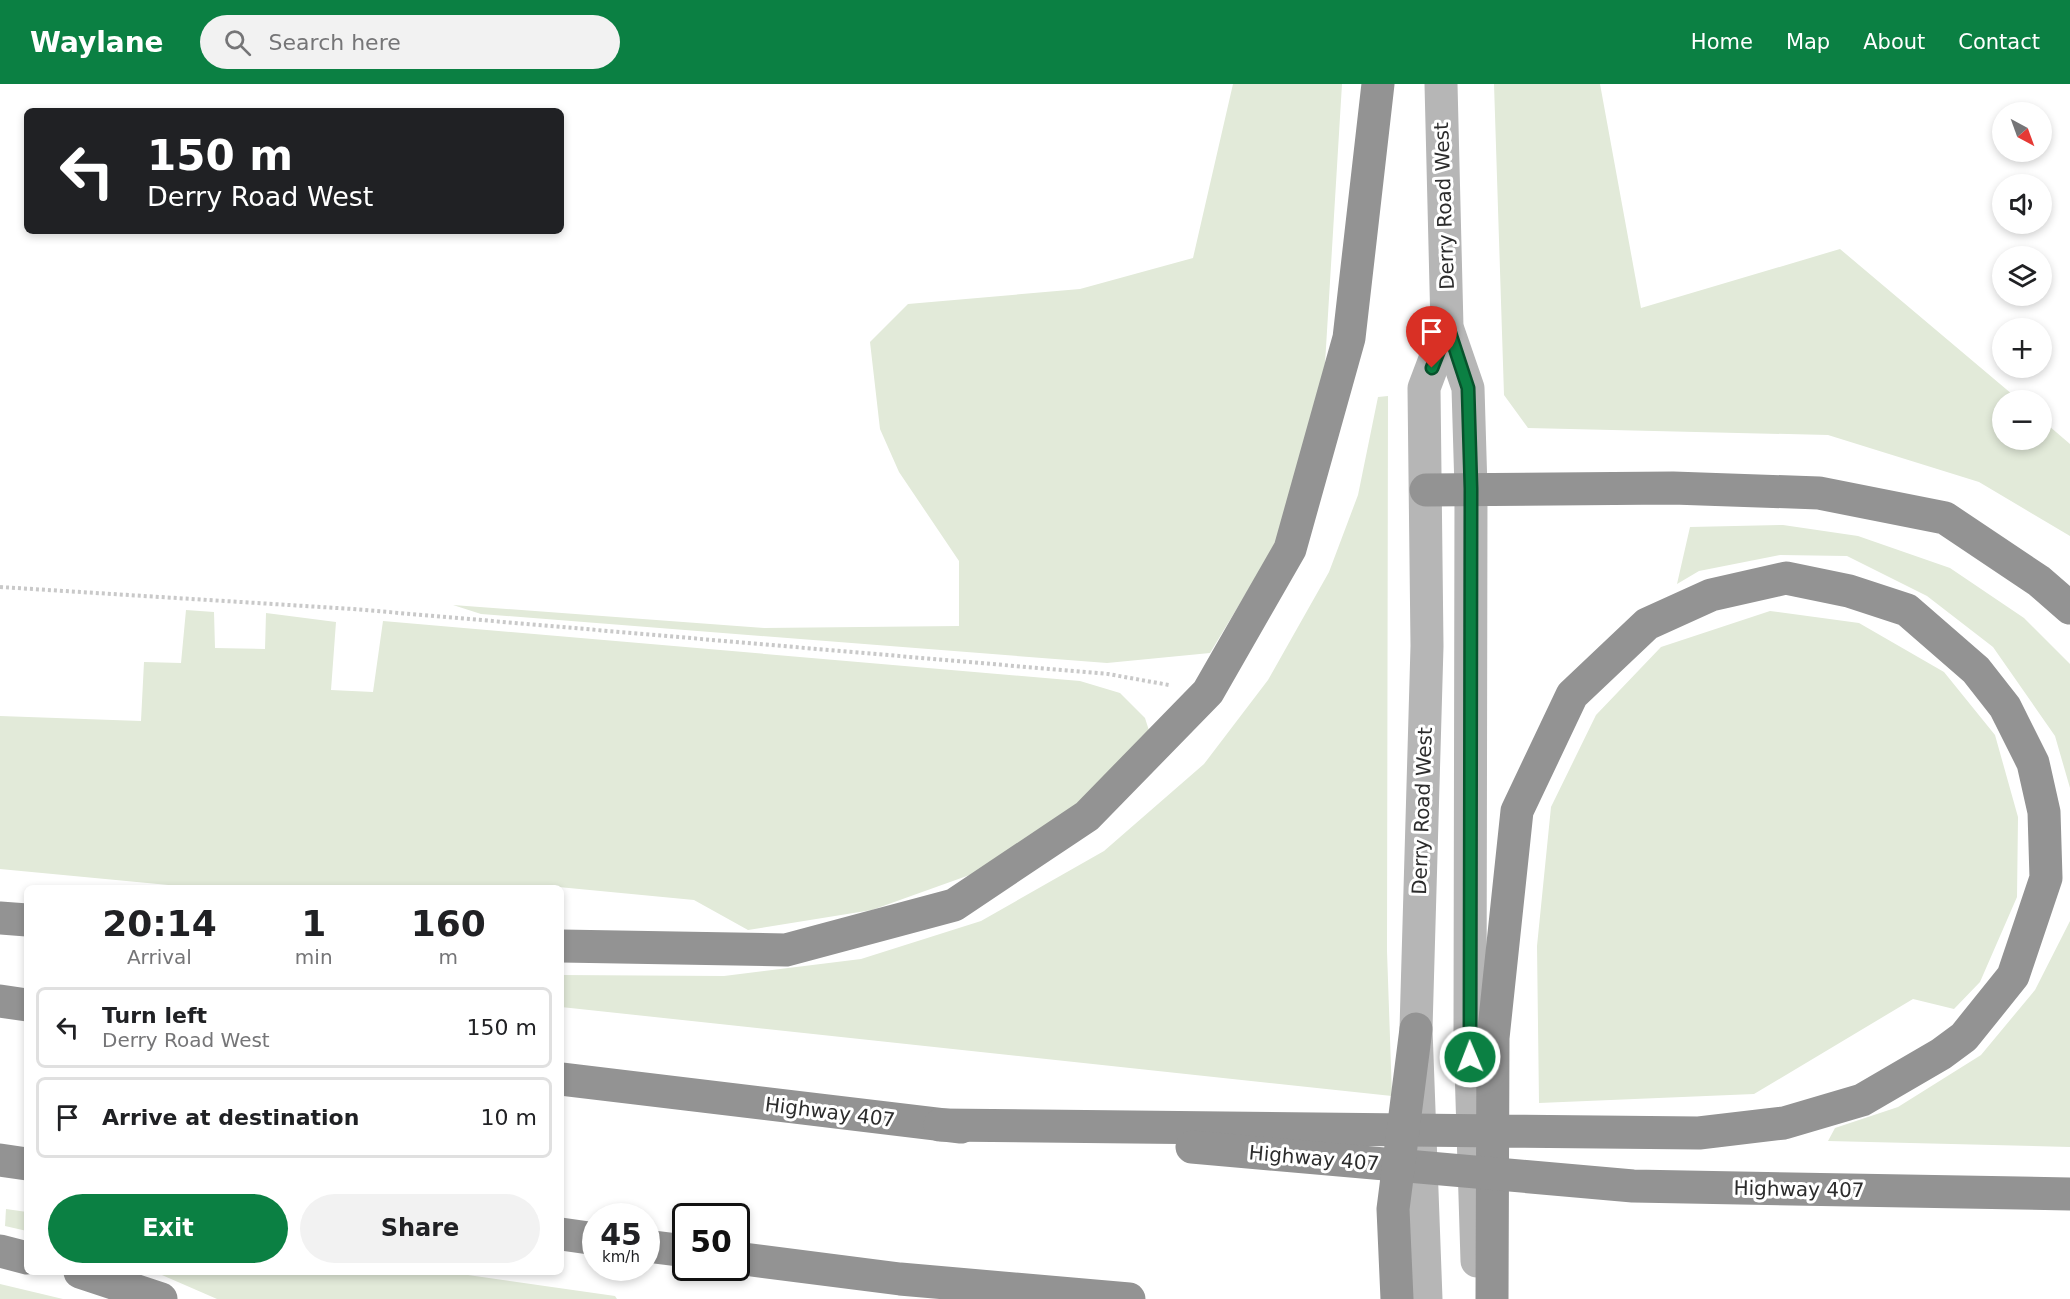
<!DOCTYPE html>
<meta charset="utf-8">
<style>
body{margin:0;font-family:"DejaVu Sans",sans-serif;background:#f2f2f2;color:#202124;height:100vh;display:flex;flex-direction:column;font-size:22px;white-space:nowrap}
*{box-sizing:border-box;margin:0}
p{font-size:20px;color:#757577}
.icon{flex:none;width:33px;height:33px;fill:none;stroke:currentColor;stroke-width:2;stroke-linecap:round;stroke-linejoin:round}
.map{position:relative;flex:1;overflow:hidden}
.details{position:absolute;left:24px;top:801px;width:540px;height:390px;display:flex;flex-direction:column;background:#fff;border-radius:9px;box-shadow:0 3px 9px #0003}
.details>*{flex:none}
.guide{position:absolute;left:24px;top:24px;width:540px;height:126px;border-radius:9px;box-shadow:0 3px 9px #0003;background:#202124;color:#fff;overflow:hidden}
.needle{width:39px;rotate:139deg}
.controls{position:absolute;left:1992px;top:18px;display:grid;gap:12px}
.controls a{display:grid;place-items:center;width:60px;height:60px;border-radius:50%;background:#fff;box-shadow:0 3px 9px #0003;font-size:30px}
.speed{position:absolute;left:582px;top:1119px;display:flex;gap:12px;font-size:30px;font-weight:700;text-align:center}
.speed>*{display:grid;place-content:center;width:78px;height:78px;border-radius:50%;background:#fff;box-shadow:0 3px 9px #0003;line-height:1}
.speed small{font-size:15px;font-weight:400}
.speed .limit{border:3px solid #111;border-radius:9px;background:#fff;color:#111}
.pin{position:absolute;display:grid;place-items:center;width:51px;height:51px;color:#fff;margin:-62px -26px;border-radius:50% 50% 50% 0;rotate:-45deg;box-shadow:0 0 6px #0007}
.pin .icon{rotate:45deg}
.me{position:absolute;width:66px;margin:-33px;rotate:359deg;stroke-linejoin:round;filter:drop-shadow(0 0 4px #0008)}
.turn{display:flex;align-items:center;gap:21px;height:126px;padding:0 24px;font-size:27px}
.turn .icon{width:78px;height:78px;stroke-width:2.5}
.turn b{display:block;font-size:42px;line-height:51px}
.eta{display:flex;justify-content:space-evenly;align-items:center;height:102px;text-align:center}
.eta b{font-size:36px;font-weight:800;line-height:42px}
.primary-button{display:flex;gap:12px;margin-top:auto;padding:12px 24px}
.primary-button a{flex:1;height:69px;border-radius:36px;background:#0b8043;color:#fff;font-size:24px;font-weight:800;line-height:69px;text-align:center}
.primary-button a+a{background:#f2f2f2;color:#202124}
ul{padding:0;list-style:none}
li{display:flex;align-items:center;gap:18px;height:81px;margin:0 12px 9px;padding:0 12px;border:3px solid #e0e0e0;border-radius:9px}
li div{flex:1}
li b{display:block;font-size:22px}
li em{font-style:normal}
header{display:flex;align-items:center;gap:36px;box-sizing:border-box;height:84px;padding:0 30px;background:#0b8043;color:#fff}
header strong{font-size:28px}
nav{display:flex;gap:33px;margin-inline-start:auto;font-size:21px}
.search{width:420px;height:54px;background:#f2f2f2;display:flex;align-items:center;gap:15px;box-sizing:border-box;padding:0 21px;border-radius:33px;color:#757577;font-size:22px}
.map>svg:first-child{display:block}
.green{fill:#e2ead9}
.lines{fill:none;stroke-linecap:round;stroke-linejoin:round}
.path{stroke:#c9c9c9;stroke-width:4;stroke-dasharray:3 3;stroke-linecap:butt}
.secondary{stroke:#b6b6b6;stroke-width:33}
.motorway{stroke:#939393;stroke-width:33}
.route-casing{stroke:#07532c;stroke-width:15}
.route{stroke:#0b8043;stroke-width:10}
.labels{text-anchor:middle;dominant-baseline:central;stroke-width:6;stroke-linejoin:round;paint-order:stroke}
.street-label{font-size:20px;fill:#2c2c2c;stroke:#fff}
</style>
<header>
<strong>Waylane</strong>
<div class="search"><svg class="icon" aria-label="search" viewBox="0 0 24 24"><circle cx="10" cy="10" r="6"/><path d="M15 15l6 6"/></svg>Search here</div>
<nav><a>Home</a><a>Map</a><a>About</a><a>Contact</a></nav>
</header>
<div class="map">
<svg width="2070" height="1215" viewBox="0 0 2070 1215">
<rect width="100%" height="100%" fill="#fff"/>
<g class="green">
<path d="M1233 0H1342L1325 280 1283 448 1210 569 1107 579 481 530 453 521 764 544 959 542V477L899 388 880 345 870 258 908 220 1080 205 1193 174Z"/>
<path d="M1494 0H1600L1641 224 1840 165 2019 316H2002V356H2042V336L2070 360V452L1979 398 1828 351 1528 344 1504 311Z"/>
<path d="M1388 312 1387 867 1392 1012 561 923V891L724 892 861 875 981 837 1104 767 1204 680 1268 596 1329 488 1358 411 1378 313Z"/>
<path d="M1783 441 1858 452 1950 484 2024 534 2070 580V704L2055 652 1993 563 1927 512 1847 472 1780 471 1699 487 1677 500 1690 443Z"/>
<path d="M186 526 214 528 215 564 265 565 266 529 336 538 331 606 373 608 383 537 1080 597 1120 609 1145 634 1153 659 1078 725 978 788 872 826 748 846 694 816 548 802 540 804H200L0 785V632L141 637 144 578 181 579Z"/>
<path d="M1770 527 1859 539 1944 588 1995 651 2018 733 2017 813 1980 898 1954 925 1913 915 1754 1010 1539 1019 1537 862 1551 723 1596 631 1661 563Z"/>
<path d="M2070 837V1063L1828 1057 1835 1044 1898 1023 1981 971 2035 906Z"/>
<path d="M6 1125 27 1128V1147L5 1142Z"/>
<path d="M155 1188H447L615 1212 617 1215H217Z"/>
<path d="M0 1200 63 1215H0Z"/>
</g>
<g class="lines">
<path class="path" d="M0 503 353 525 1108 590 1169 601"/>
<g class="secondary">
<path d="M1441 0 1447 243 1468 304 1471 405 1470 951 1477 1177"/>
<path d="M1426 1215 1416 945 1427 562 1424 304 1447 243"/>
</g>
<g class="motorway">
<path d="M1426 406 1673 404 1819 409 1945 434 2039 497 2070 524"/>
<path d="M0 834 27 836"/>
<path d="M561 862 786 866 954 821 1087 732 1208 608 1290 465 1349 254 1378 0"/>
<path d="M0 917 27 921"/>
<path d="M561 995 961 1043"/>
<path d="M940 1041 1699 1049 1784 1039 1862 1016 1941 970 1964 953 2013 892 2046 794 2044 728 2033 679 2005 623 1976 586 1907 526 1849 507 1786 494 1711 511 1647 540 1572 611 1517 727 1493 954 1492 1215"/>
<path d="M1192 1063 1633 1102 2070 1110"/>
<path d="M0 1076 27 1080"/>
<path d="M561 1150 596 1155"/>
<path d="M646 1162 686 1167"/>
<path d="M0 1167 27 1174"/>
<path d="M736 1174 900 1195 1129 1215"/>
<path d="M80 1188 161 1215"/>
<path d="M1397 1215 1393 1125 1416 945"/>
</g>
</g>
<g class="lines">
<g class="route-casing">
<path id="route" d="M1432 284 1448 243 1468 304 1471 405 1470 973"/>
</g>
<use href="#route" class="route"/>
</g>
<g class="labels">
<g class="street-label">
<text transform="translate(1444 122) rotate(-92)">Derry Road West</text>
<text transform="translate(1422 727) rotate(-88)">Derry Road West</text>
<text transform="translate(830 1028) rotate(7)">Highway 407</text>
<text transform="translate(1314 1074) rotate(5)">Highway 407</text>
<text transform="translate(1799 1105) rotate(1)">Highway 407</text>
</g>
</g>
</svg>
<div class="controls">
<a><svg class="needle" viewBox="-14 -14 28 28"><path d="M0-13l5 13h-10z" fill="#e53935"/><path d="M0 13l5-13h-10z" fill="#757577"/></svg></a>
<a><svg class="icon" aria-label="sound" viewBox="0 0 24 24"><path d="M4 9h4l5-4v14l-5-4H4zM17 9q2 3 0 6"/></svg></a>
<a><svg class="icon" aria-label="layers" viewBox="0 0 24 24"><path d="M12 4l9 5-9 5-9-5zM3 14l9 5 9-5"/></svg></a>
<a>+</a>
<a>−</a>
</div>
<div class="speed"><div>45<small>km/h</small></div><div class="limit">50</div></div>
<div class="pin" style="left:1432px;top:284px;background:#d93025"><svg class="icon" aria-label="arrive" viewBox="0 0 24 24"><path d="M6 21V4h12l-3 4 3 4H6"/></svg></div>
<svg class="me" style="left:1470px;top:973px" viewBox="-20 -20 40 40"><circle r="17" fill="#0b8043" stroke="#fff" stroke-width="3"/><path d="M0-11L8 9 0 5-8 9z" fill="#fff"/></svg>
<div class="guide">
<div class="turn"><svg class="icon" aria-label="left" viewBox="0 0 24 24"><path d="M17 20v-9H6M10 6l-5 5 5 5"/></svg><div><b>150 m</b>Derry Road West</div></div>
</div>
<section class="details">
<div class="eta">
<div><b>20:14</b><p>Arrival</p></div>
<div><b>1</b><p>min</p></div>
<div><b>160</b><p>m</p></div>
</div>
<ul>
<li><svg class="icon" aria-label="left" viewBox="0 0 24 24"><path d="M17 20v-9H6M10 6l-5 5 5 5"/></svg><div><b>Turn left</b><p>Derry Road West</p></div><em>150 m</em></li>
<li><svg class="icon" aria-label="arrive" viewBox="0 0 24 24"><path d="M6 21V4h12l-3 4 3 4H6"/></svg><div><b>Arrive at destination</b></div><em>10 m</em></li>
</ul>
<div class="primary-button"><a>Exit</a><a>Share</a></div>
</section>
</div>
